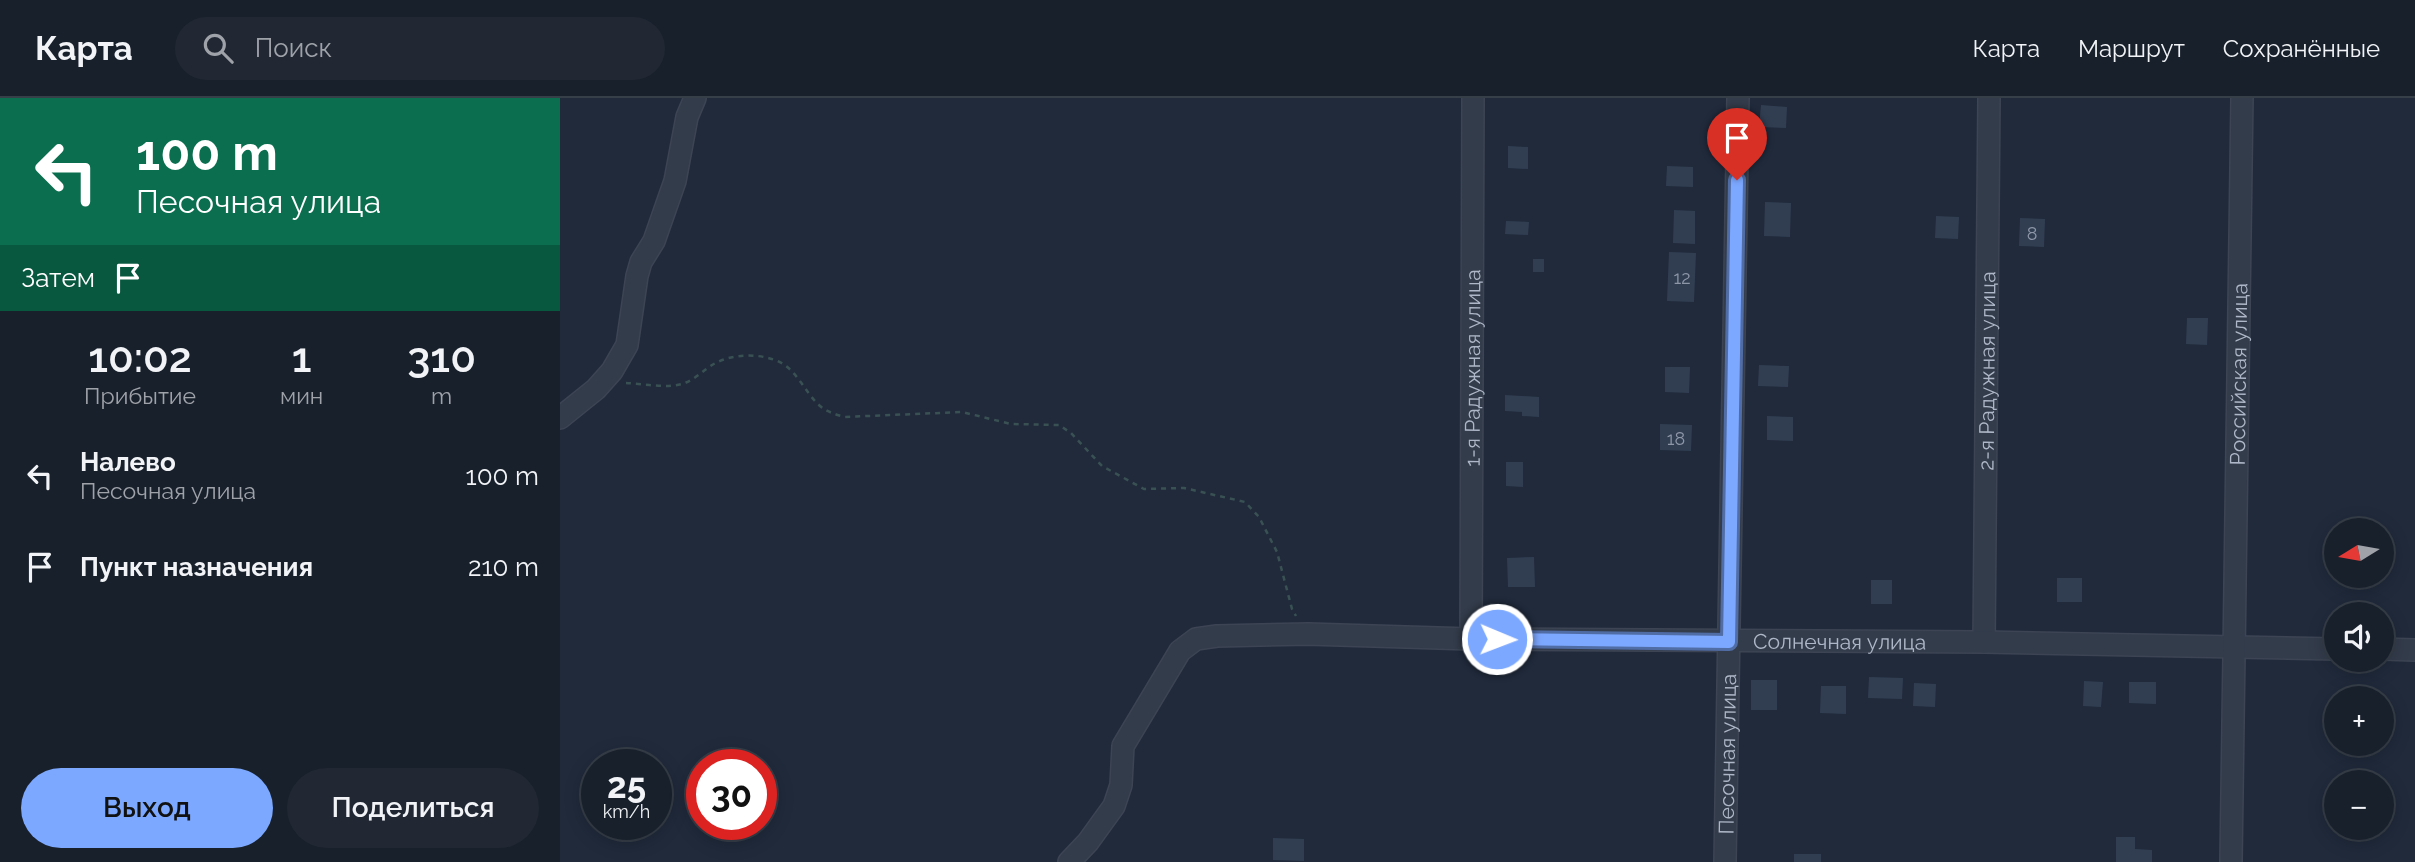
<!DOCTYPE html>
<html lang="ru">
<meta charset="utf-8">
<style>
body{margin:0;font-family:Raleway,sans-serif;background:#212834;color:#f1f3f6;height:100vh;display:flex;flex-direction:column;font-size:26px;white-space:nowrap}
*{box-sizing:border-box;margin:0}
p{font-size:23px;color:#9fa3a9}
.icon{flex:none;width:38px;height:38px;fill:none;stroke:currentColor;stroke-width:2;stroke-linecap:round;stroke-linejoin:round}
.map{position:relative;flex:1;overflow:hidden}
.panel{display:flex;flex-direction:column;background:#18202c;width:560px}
.panel>*{flex:none}
.banner{background:#0b6e4f;color:#fff;overflow:hidden}
.needle{width:46px;rotate:259deg}
.fabs{position:absolute;left:1764px;top:420px;display:grid;gap:14px}
.fabs a{display:grid;place-items:center;width:70px;height:70px;border-radius:50%;background:#18202c;box-shadow:0 4px 18px #0003,0 0 0 2px #363e48;font-size:35px}
.speed{position:absolute;left:21px;top:651px;display:flex;gap:14px;font-size:35px;font-weight:700;text-align:center}
.speed>*{display:grid;place-content:center;width:91px;height:91px;border-radius:50%;background:#18202c;box-shadow:0 4px 18px #0003,0 0 0 2px #363e48;line-height:1}
.speed small{font-size:18px;font-weight:400}
.speed .limit{border:10px solid #d22;background:#fff;color:#111}
.pin{position:absolute;display:grid;place-items:center;width:60px;height:60px;color:#fff;margin:-72px -30px;border-radius:50% 50% 50% 0;rotate:-45deg;box-shadow:0 0 7px #0007}
.pin .icon{rotate:45deg}
.me{position:absolute;width:77px;margin:-38px;rotate:91deg;stroke-linejoin:round;filter:drop-shadow(0 0 5px #0008)}
.turn{display:flex;align-items:center;gap:24px;height:147px;padding:0 21px;font-size:32px}
.turn .icon{width:91px;height:91px;stroke-width:2.5}
.turn b{display:block;font-size:49px;line-height:60px}
.then{display:flex;align-items:center;height:66px;padding:0 21px;background:#0003;gap:14px;font-size:26px}
.eta{display:flex;justify-content:space-evenly;align-items:center;height:119px;text-align:center}
.eta b{font-size:42px;font-weight:600;line-height:49px}
.primary-button{display:flex;gap:14px;margin-top:auto;padding:14px 21px}
.primary-button a{flex:1;height:80px;border-radius:42px;background:#7ca8ff;color:#111;font-size:28px;font-weight:600;line-height:80px;text-align:center}
.primary-button a+a{background:#212834;color:#f1f3f6}
ul{padding:0;list-style:none}
li{display:flex;align-items:center;gap:21px;height:91px;padding:0 21px}
li div{flex:1}
li b{display:block;font-size:26px}
li em{font-style:normal}
header{display:flex;align-items:center;gap:42px;box-sizing:border-box;height:98px;padding:0 35px;background:#18202c;border-bottom:2px solid #363e48}
header strong{font-size:33px}
nav{display:flex;gap:38px;margin-inline-start:auto;font-size:24px}
.search{width:490px;height:63px;background:#212834;display:flex;align-items:center;gap:18px;box-sizing:border-box;padding:0 24px;border-radius:38px;color:#9fa3a9;font-size:26px}
main{display:flex;flex:1;min-height:0}
.map>svg:first-child{display:block}
.building{fill:#313e52}
.lines{fill:none;stroke-linecap:round;stroke-linejoin:round}
.minor-casing{stroke:#3d4554;stroke-width:24}
.path{stroke:#3a5154;stroke-width:2.5;stroke-dasharray:5 5;stroke-linecap:butt}
.minor{stroke:#333c4b;stroke-width:21}
.route-casing{stroke:#516da6;stroke-width:18}
.route{stroke:#7ca8ff;stroke-width:12}
.labels{text-anchor:middle;dominant-baseline:central;stroke-width:7;stroke-linejoin:round;paint-order:stroke}
.number-label{font-size:18px;fill:#8d97a8}
.street-label{font-size:21px;fill:#aeb7c7;stroke:#19212f}
</style>
<header>
<strong>Карта</strong>
<div class="search"><svg class="icon" aria-label="search" viewBox="0 0 24 24"><circle cx="10" cy="10" r="6"/><path d="M15 15l6 6"/></svg>Поиск</div>
<nav><a>Карта</a><a>Маршрут</a><a>Сохранённые</a></nav>
</header>
<main>
<section class="panel">
<div class="banner">
<div class="turn"><svg class="icon" aria-label="left" viewBox="0 0 24 24"><path d="M17 20v-9H6M10 6l-5 5 5 5"/></svg><div><b>100 m</b>Песочная улица</div></div>
<div class="then">Затем<svg class="icon" aria-label="arrive" viewBox="0 0 24 24"><path d="M6 21V4h12l-3 4 3 4H6"/></svg></div>
</div>
<div class="eta">
<div><b>10:02</b><p>Прибытие</p></div>
<div><b>1</b><p>мин</p></div>
<div><b>310</b><p>m</p></div>
</div>
<ul>
<li><svg class="icon" aria-label="left" viewBox="0 0 24 24"><path d="M17 20v-9H6M10 6l-5 5 5 5"/></svg><div><b>Налево</b><p>Песочная улица</p></div><em>100 m</em></li>
<li><svg class="icon" aria-label="arrive" viewBox="0 0 24 24"><path d="M6 21V4h12l-3 4 3 4H6"/></svg><div><b>Пункт назначения</b></div><em>210 m</em></li>
</ul>
<div class="primary-button"><a>Выход</a><a>Поделиться</a></div>
</section>
<div class="map">
<svg width="1855" height="764" viewBox="0 0 1855 764">
<rect width="100%" height="100%" fill="#202a3b"/>
<g class="building">
<path d="M1201 7 1227 9 1226 30 1199 29Z"/>
<path d="M948 48 968 49V71L948 70Z"/>
<path d="M1107 68 1133 69V89L1106 88Z"/>
<path d="M1205 104 1231 105 1230 139 1204 138Z"/>
<path d="M1114 112 1135 113V146L1113 145Z"/>
<path d="M1376 118 1399 119 1398 141 1375 140Z"/>
<path d="M1460 120 1485 121 1484 149 1459 148Z"/>
<path d="M946 123 969 124 968 137 945 136Z"/>
<path d="M1109 154 1136 155 1134 204 1107 203Z"/>
<rect x="973" y="161" width="11" height="13"/>
<path d="M1627 220H1648L1647 247 1626 246Z"/>
<path d="M1199 267 1229 268 1228 289 1198 288Z"/>
<path d="M1105 269H1130L1129 295 1105 294Z"/>
<path d="M945 297 979 299V319L962 318V314L945 313Z"/>
<path d="M1207 318 1233 319V343L1207 342Z"/>
<path d="M1100 326 1132 327 1131 353 1100 352Z"/>
<path d="M946 364H963V389L946 388Z"/>
<path d="M974 459 975 489H948L947 460Z"/>
<rect x="1497" y="480" width="25" height="24"/>
<rect x="1311" y="482" width="21" height="24"/>
<path d="M1309 579 1343 580 1342 601 1308 600Z"/>
<rect x="1191" y="582" width="26" height="30"/>
<path d="M1524 583 1543 584 1541 609 1523 608Z"/>
<path d="M1569 584H1596V606L1569 605Z"/>
<path d="M1354 585 1376 586 1375 609 1353 608Z"/>
<path d="M1261 588H1286V616L1260 615Z"/>
<path d="M1556 739H1575V751L1592 752V764H1556Z"/>
<path d="M713 740 744 741V763L713 762Z"/>
<rect x="1234" y="756" width="27" height="8"/>
</g>
<g class="lines">
<g class="minor-casing">
<g id="minor">
<path d="M0 320 36 291 52 273 67 247 77 178 81 164 94 143 115 83 127 19 135 0"/>
<path id="s1" d="M911 541 913 0"/>
<path id="s2" d="M1424 544 1429 0"/>
<path d="M1822 551 1855 552"/>
<path id="s3" d="M509 764 528 744 554 708 561 687 563 648 620 553 636 541 657 538 748 536 911 541 1424 544 1776 551"/>
<path id="s4" d="M1165 764 1178 0"/>
<path id="s5" d="M1671 764 1682 0"/>
</g>
</g>
<path class="path" d="M66 285C85 286 108 291 125 285 135 281 144 272 152 267 170 256 196 255 215 262 237 270 244 294 260 308 267 314 275 316 284 319L402 314 451 326 499 327 511 335 542 368 584 391 624 390 685 404 699 419 717 454 732 511 736 518"/>
<use href="#minor" class="minor"/>
</g>
<g class="lines">
<g class="route-casing">
<path id="route" d="M937 541 1169 544 1177 82"/>
</g>
<use href="#route" class="route"/>
</g>
<g class="labels">
<g class="number-label">
<text x="1472" y="135">8</text>
<text x="1122" y="179">12</text>
<text x="1116" y="340">18</text>
</g>
<g class="street-label">
<text stroke="none"><textPath href="#s1" startOffset="271">1-я Радужная улица</textPath></text>
<text stroke="none"><textPath href="#s2" startOffset="271">2-я Радужная улица</textPath></text>
<text stroke="none"><textPath href="#s5" startOffset="488">Российская улица</textPath></text>
<text stroke="none"><textPath href="#s3" startOffset="908">Солнечная улица</textPath></text>
<text stroke="none"><textPath href="#s4" startOffset="108">Песочная улица</textPath></text>
</g>
</g>
</svg>
<div class="fabs">
<a><svg class="needle" viewBox="-14 -14 28 28"><path d="M0-13l5 13h-10z" fill="#e53935"/><path d="M0 13l5-13h-10z" fill="#9fa3a9"/></svg></a>
<a><svg class="icon" aria-label="sound" viewBox="0 0 24 24"><path d="M4 9h4l5-4v14l-5-4H4zM17 9q2 3 0 6"/></svg></a>
<a>+</a>
<a>−</a>
</div>
<div class="speed"><div>25<small>km/h</small></div><div class="limit">30</div></div>
<div class="pin" style="left:1177px;top:82px;background:#d93025"><svg class="icon" aria-label="arrive" viewBox="0 0 24 24"><path d="M6 21V4h12l-3 4 3 4H6"/></svg></div>
<svg class="me" style="left:937px;top:541px" viewBox="-20 -20 40 40"><circle r="17" fill="#7ca8ff" stroke="#fff" stroke-width="3"/><path d="M0-11L8 9 0 5-8 9z" fill="#fff"/></svg>
</div>
</main>
